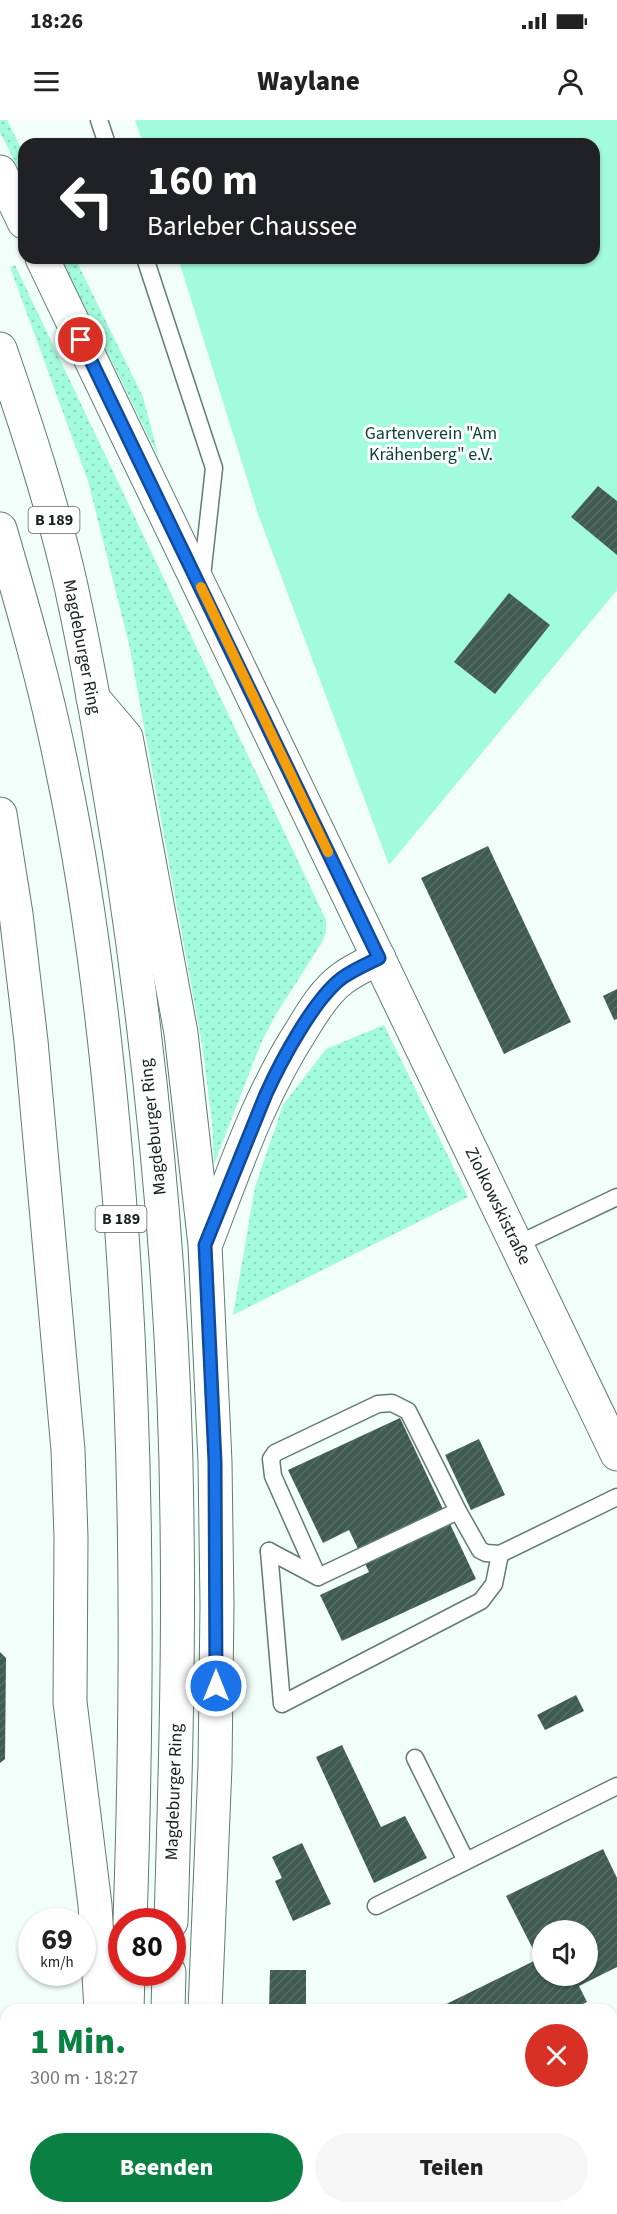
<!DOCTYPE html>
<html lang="de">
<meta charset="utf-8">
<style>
body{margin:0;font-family:"Source Sans 3",sans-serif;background:#f6f6f6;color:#222;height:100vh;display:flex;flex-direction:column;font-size:22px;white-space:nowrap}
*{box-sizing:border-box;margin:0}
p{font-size:20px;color:#767676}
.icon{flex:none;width:33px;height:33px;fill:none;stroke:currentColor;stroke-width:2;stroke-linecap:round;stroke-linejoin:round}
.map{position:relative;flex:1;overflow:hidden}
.panel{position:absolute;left:0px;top:1884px;width:618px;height:210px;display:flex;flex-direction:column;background:#fff;border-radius:18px 18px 0 0;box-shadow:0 2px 4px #0004}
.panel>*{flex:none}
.hud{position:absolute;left:18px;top:18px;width:582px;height:126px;border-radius:18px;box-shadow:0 2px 4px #0004;background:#202124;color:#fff;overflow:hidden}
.tools{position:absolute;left:532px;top:1800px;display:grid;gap:12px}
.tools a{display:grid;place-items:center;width:66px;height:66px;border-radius:50%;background:#fff;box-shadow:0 2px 4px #0004;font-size:30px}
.speed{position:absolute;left:18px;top:1788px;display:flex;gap:12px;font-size:30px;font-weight:700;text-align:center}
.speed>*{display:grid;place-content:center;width:78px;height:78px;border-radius:50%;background:#fff;box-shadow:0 2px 4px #0004;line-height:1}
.speed small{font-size:15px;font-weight:400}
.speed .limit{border:9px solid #d22;background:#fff;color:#111}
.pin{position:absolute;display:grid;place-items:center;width:51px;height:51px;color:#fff;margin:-26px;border:3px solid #fff;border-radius:50%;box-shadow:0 2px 6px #0007}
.me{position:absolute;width:66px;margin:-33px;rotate:0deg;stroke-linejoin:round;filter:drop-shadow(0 0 4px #0008)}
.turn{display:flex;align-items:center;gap:21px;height:126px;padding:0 30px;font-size:27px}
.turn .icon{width:78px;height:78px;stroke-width:2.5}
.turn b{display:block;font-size:42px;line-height:51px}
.round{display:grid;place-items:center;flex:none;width:63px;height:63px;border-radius:32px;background:#f6f6f6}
.overview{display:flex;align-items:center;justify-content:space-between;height:102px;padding:0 30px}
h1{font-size:36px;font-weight:800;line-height:45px;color:#0b8043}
.action{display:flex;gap:12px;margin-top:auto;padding:12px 30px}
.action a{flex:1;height:69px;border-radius:36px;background:#0b8043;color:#fff;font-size:24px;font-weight:800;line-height:69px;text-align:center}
.action a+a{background:#f6f6f6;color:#222}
.status{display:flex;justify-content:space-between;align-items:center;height:42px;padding:0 30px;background:#fff;direction:ltr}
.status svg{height:16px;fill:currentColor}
header{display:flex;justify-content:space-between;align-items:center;height:78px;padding:0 30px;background:#fff;font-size:27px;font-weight:800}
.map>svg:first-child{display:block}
.grass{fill:url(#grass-dots)}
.green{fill:#a2fbdc}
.building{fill:url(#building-hatch);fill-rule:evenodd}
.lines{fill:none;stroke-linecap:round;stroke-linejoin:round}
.lane-casing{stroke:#5f7c72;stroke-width:19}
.secondary-casing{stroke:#5f7c72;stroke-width:35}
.highway-casing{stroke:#5f7c72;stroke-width:35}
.lane{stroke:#fff;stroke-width:16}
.secondary{stroke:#fff;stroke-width:33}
.highway{stroke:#fff;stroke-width:33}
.route-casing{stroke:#114b97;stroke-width:15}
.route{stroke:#1a73e8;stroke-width:10}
.slow{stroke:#f59e0b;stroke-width:10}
.labels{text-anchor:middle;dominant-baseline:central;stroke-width:6;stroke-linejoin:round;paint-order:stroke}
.shield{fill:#fff;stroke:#5c6461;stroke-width:1.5}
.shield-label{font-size:16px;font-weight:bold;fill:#16211d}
.park-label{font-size:18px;fill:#0d4435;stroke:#fff}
.street-label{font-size:18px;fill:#16211d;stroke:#fff}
</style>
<div class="status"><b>18:26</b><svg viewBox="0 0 49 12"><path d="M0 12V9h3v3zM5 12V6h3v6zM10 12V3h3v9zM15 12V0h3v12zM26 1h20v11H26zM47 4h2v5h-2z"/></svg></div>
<header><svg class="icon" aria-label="menu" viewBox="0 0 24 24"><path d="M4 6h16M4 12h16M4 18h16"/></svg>Waylane<svg class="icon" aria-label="person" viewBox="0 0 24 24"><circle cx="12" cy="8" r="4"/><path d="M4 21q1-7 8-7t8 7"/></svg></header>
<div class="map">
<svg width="617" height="2094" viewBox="0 0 617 2094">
<defs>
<pattern id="grass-dots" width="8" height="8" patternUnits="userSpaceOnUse" patternTransform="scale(1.5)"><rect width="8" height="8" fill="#a2fbdc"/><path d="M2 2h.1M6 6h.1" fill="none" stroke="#8bd7bc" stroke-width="1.8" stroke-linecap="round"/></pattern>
<pattern id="building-hatch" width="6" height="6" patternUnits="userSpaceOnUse" patternTransform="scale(1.5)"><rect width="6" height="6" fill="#405c52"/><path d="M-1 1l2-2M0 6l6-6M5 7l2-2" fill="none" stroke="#586f67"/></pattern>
</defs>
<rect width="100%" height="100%" fill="#f2fef9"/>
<g class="grass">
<path d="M0 0H7L24 34V61L0 12Z"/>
<path d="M61 138H75L143 277 159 338Z"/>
<path d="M15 145 326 800V812L322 822 275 896 261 923 214 1044 212 1001 202 924 129 524 88 361 10 147Z"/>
<path d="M384 905 468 1077 233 1195 255 1067 283 985 326 929Z"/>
</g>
<path class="green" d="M135 0H617V470L389 745 258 394 178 138H594V24H143Z"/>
<g class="building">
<path d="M598 366 617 381V435L571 397Z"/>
<path d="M509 473 550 505 495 574 454 542Z"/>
<path d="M488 726 571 902 504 934 421 758Z"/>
<path d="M617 869V899L614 900 603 876Z"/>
<path d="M400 1298 476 1459 342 1521 320 1475 369 1452 349 1410 323 1423 288 1350Z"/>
<path d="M479 1319 505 1375 471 1390 445 1335Z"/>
<path d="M0 1532 6 1538 5 1639 0 1643Z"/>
<path d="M576 1575 584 1591 545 1610 537 1595Z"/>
<path d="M342 1625 381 1707 405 1696 427 1738 374 1763 316 1637Z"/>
<path d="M302 1723 331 1784 293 1801 275 1761 282 1758 272 1737Z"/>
<path d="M603 1729 617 1758V1847L579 1866 587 1882 571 1890H434L538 1839 506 1776ZM543 1810H588V1856H543Z"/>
<path d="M270 1850H306V1890H269Z"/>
<path d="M319 2088H465L468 2094H322Z"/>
</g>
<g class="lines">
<g class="lane-casing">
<g id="lane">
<path d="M99 0 107 24"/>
<path d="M145 138 214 348 202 456"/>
<path d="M516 1125 617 1077"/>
<path d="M269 1431 282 1584 481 1481 494 1464 500 1434"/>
<path d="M269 1431 318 1457 458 1391 480 1430 486 1433 500 1434 617 1377"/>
<path d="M318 1457 273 1356 271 1339 275 1333 378 1284 392 1283 408 1291 458 1391"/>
<path d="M415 1638 466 1741"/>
<path d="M376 1786 617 1666"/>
</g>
</g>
<g class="secondary-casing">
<g id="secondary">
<path d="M0 52 24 102"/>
<path d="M42 138 617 1334"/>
</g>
</g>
<g class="highway-casing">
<g id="highway">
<path d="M0 229C27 307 53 386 71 466 91 557 106 650 121 741 154 959 175 1182 177 1402 179 1535 175 1668 171 1802"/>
<path d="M0 409C23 488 46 567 62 648 87 765 102 885 113 1004 138 1270 139 1535 130 1802"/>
<path d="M93 578 126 617 181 913 205 1125 215 1342 217 1485 215 1646 205 1890"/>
<path d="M0 694 16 794 31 921 68 1330 71 1417 70 1582 95 1785 101 1890"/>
<path d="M207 1121C235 1048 260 974 303 908 313 891 326 870 343 858 354 850 367 844 379 838"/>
<path d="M127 1890 128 1852"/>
<path d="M168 1890 169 1852"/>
<path d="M120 2094V2088"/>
<path d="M161 2094V2088"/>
<path d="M197 2094 198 2088"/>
</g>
</g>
<use href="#lane" class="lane"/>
<use href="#secondary" class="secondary"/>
<use href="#highway" class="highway"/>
</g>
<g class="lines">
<g class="route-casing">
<path id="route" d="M81 220 379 838C367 844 353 850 342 858 314 879 281 941 266 974L205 1125 215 1342 216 1566"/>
</g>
<use href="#route" class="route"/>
<path class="slow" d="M201 467 328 732"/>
</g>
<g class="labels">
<g class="shield">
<rect x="28.5" y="387" width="51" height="26" rx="4.5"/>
<rect x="95.5" y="1086" width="51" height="26" rx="4.5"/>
</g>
<g class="shield-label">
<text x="54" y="400">B 189</text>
<text x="121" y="1099">B 189</text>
</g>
<g class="park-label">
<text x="431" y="313">Gartenverein "Am<tspan x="431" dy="21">Krähenberg" e.V.</tspan></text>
</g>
<g class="street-label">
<text transform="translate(82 527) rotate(79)">Magdeburger Ring</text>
<text transform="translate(153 1007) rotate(-96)">Magdeburger Ring</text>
<text transform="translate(498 1086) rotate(64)">Ziolkowskistraße</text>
<text transform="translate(174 1672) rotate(-88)">Magdeburger Ring</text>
</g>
</g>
</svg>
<div class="tools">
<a><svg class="icon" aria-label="sound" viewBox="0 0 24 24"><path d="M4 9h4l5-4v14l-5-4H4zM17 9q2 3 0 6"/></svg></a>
</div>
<div class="speed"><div>69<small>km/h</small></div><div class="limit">80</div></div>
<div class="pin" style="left:81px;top:220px;background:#d93025"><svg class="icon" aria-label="arrive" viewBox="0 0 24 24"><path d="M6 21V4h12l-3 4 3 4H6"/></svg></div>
<svg class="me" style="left:216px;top:1566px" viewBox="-20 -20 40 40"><circle r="17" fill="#1a73e8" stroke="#fff" stroke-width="3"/><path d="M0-11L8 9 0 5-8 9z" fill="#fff"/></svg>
<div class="hud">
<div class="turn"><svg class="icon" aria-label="left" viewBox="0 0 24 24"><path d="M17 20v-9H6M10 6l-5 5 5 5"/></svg><div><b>160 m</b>Barleber Chaussee</div></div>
</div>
<section class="panel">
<div class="overview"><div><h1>1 Min.</h1><p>300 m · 18:27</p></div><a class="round" style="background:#d93025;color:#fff"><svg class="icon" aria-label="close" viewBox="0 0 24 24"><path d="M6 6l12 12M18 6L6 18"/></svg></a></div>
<div class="action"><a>Beenden</a><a>Teilen</a></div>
</section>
</div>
